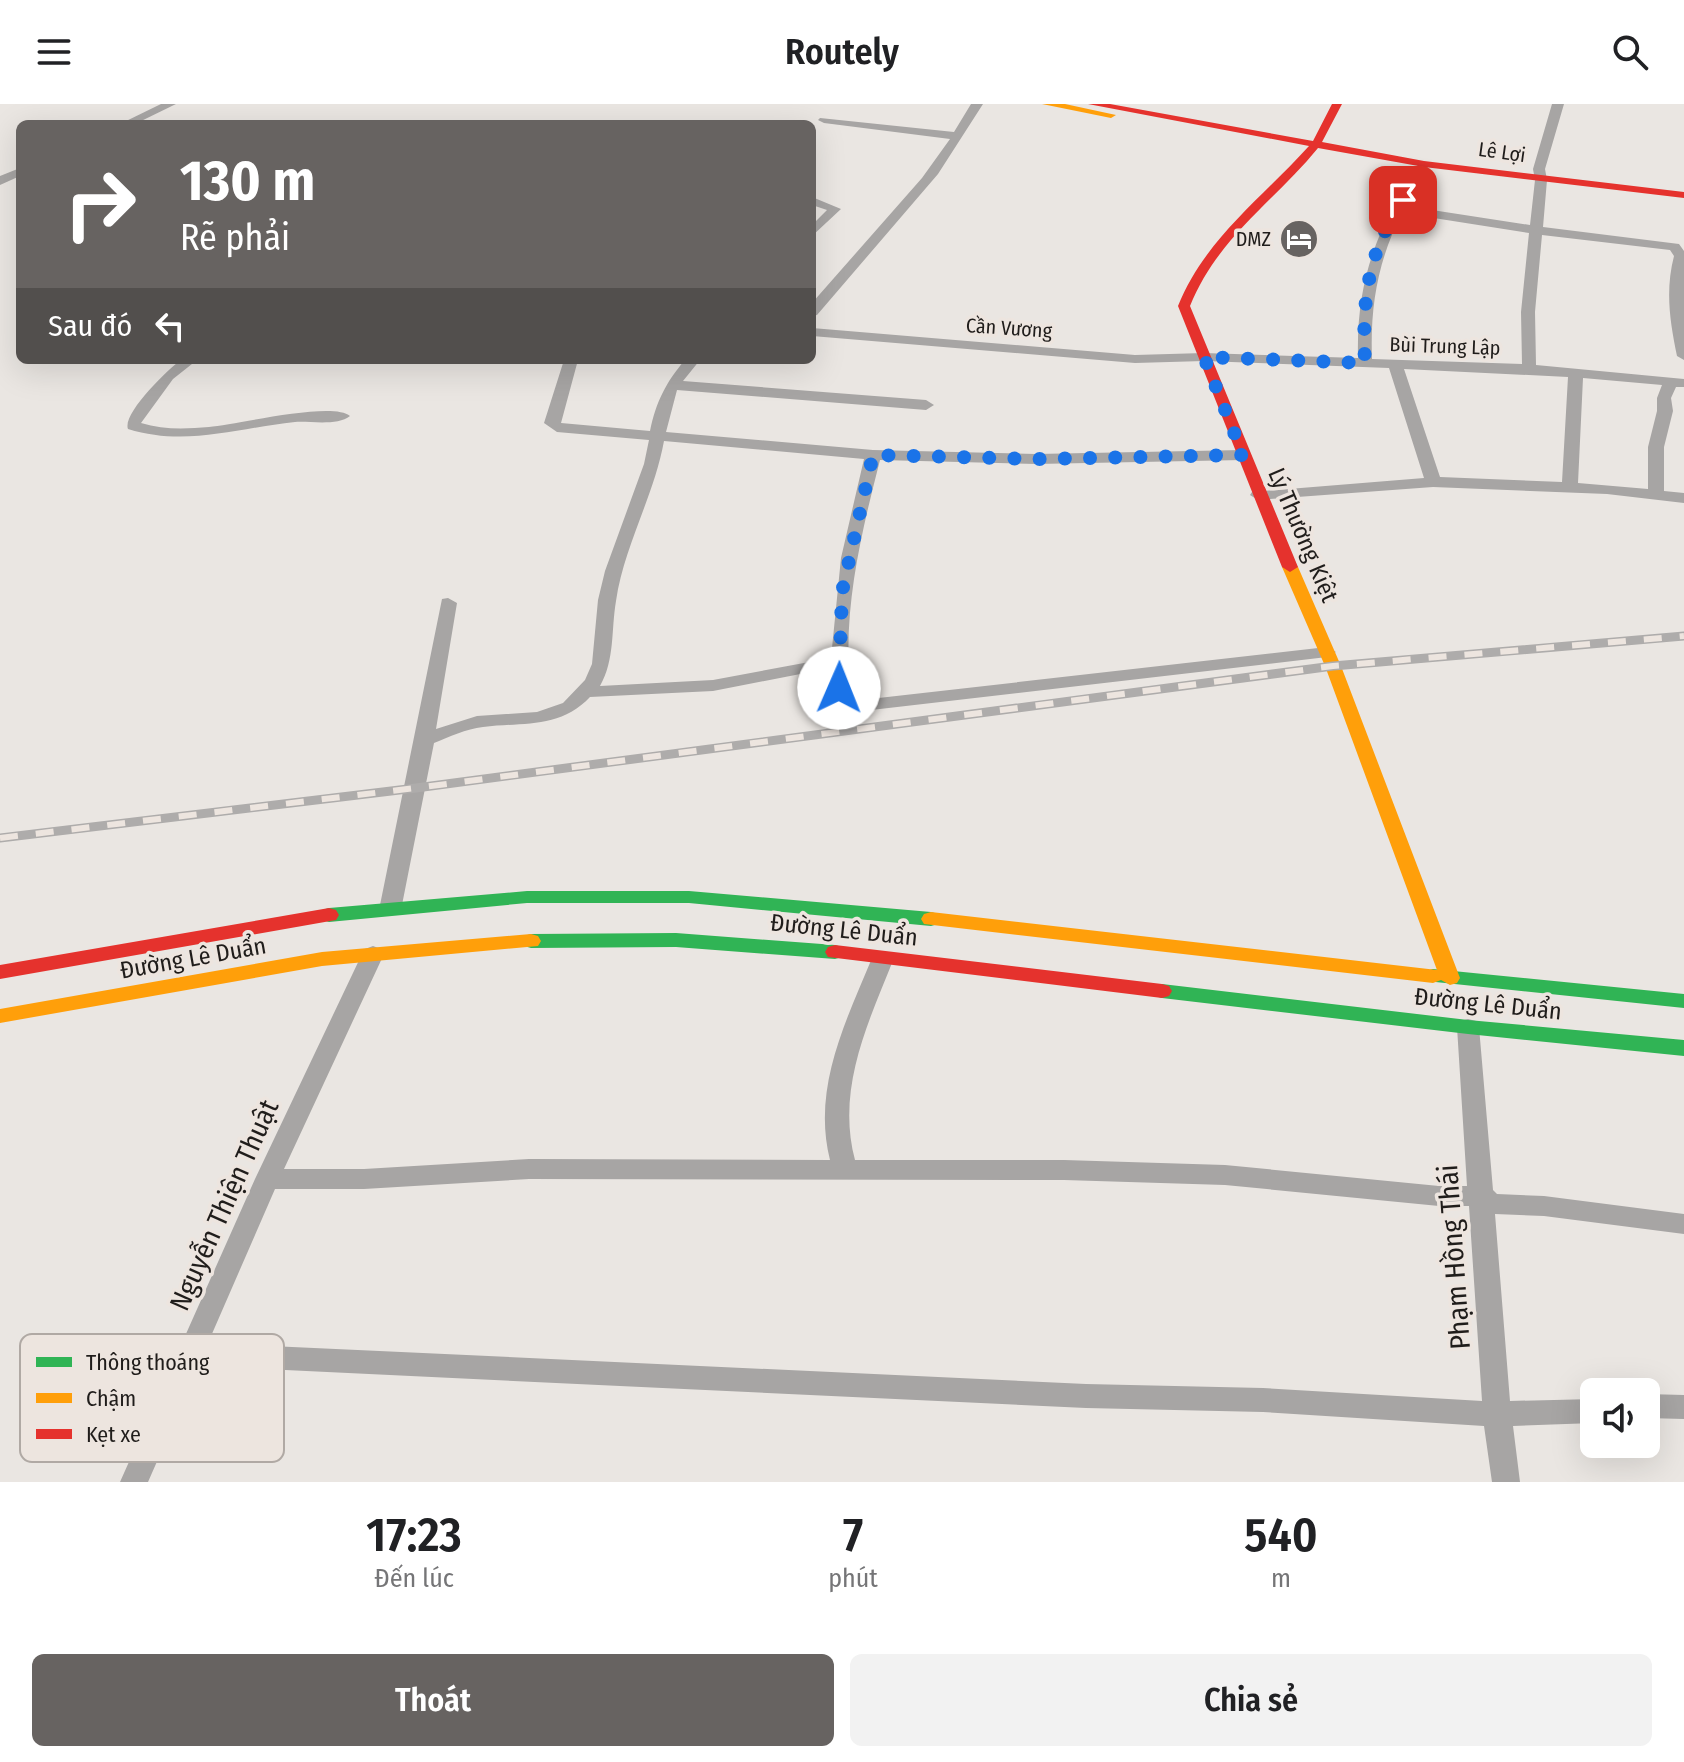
<!DOCTYPE html>
<html lang="vi">
<meta charset="utf-8">
<style>
body{margin:0;font-family:"Fira Sans Condensed",sans-serif;background:#f2f2f2;color:#202124;height:100vh;display:flex;flex-direction:column;font-size:30px;white-space:nowrap}
*{box-sizing:border-box;margin:0}
p{font-size:26px;color:#757577}
.icon{flex:none;width:44px;height:44px;fill:none;stroke:currentColor;stroke-width:2;stroke-linecap:round;stroke-linejoin:round}
.map{position:relative;height:1378px;overflow:hidden}
.details{display:flex;flex-direction:column;background:#fff;flex:1}
.details>*{flex:none}
.guide{position:absolute;left:16px;top:16px;width:800px;height:244px;border-radius:12px;box-shadow:0 8px 32px #0002;background:#676361;color:#fff;overflow:hidden}
.fabs{position:absolute;left:1580px;top:1274px;display:grid;gap:16px}
.fabs a{display:grid;place-items:center;width:80px;height:80px;border-radius:12px;background:#fff;box-shadow:0 8px 32px #0002;font-size:40px}
.pin{position:absolute;display:grid;place-items:center;width:68px;height:68px;color:#fff;margin:-34px;border-radius:16px;box-shadow:0 4px 12px #0006}
.me{position:absolute;width:88px;margin:-44px;rotate:1deg;stroke-linejoin:round;filter:drop-shadow(0 0 6px #0008)}
.turn{display:flex;align-items:center;gap:28px;height:168px;padding:0 32px;font-size:36px}
.turn .icon{width:104px;height:104px;stroke-width:2.5}
.turn b{display:block;font-size:56px;line-height:68px}
.then{display:flex;align-items:center;height:76px;padding:0 32px;background:#0003;gap:16px;font-size:30px}
.eta{display:flex;justify-content:space-evenly;align-items:center;height:136px;text-align:center}
.eta b{font-size:48px;font-weight:600;line-height:56px}
.action{display:flex;gap:16px;margin-top:auto;padding:16px 32px}
.action a{flex:1;height:92px;border-radius:12px;background:#676361;color:#fff;font-size:32px;font-weight:600;line-height:92px;text-align:center}
.action a+a{background:#f2f2f2;color:#202124}
header{display:flex;justify-content:space-between;align-items:center;height:104px;padding:0 32px;background:#fff;font-size:36px;font-weight:600}
.map>svg:first-child{display:block}
.lines{fill:none;stroke-linecap:round;stroke-linejoin:round}
.street{fill:#a7a5a4;fill-rule:evenodd}
.fast{fill:#30b455;fill-rule:evenodd}
.slow{fill:#ff9f0a;fill-rule:evenodd}
.jam{fill:#e5322d;fill-rule:evenodd}
.rail-casing{stroke:#aeacab;stroke-width:9}
.rail{stroke:#ede5df;stroke-width:6;stroke-dasharray:18;stroke-linecap:butt}
.route{stroke:#1a73e8;stroke-width:14;stroke-dasharray:0 25.2}
.labels{text-anchor:middle;dominant-baseline:central;stroke-width:7;stroke-linejoin:round;paint-order:stroke}
.far-street-label{font-size:20px;fill:#201d1b;stroke:#ede5df}
.far-poi-label{font-size:20px;fill:#201d1b;stroke:#ede5df;text-anchor:end}
.street-label{font-size:24px;fill:#201d1b;stroke:#ede5df}
.near-street-label{font-size:28px;fill:#201d1b;stroke:#ede5df}
.key{fill:#ede5df;stroke:#b0a9a4;stroke-width:2}
.key-label{font-size:22px;fill:#201d1b}
</style>
<header><svg class="icon" aria-label="menu" viewBox="0 0 24 24"><path d="M4 6h16M4 12h16M4 18h16"/></svg>Routely<svg class="icon" aria-label="search" viewBox="0 0 24 24"><circle cx="10" cy="10" r="6"/><path d="M15 15l6 6"/></svg></header>
<div class="map">
<svg width="1684" height="1378" viewBox="0 0 1684 1378">
<rect width="100%" height="100%" fill="#eae6e2"/>
<g class="lines">
<g class="street">
<path d="M161 0H176L135 20H120Z"/>
<path d="M971 0H983L938 70 817 211 812 212V199L922 74 950 35 824 19 818 16 820 14 954 28Z"/>
<path d="M1552 0H1564L1545 65 1547 76 1543 123 1679 140 1684 147V256L1677 252C1670 218 1665 187 1674 152L1670 146 1542 131 1535 208 1536 261 1684 275V283H1676L1671 294 1673 307 1664 343V387L1684 389V399L1607 390 1433 383 1258 396 1250 391 1252 388 1424 374 1389 264 1204 257 1135 259 812 232V224L1135 251 1204 249 1358 254C1356 174 1378 123 1420 57L1430 60 1406 102 1530 121 1535 76 1533 65ZM1402 109 1529 129 1521 208 1522 260 1372 255C1370 202 1378 156 1402 109ZM1404 265 1568 273 1562 378 1440 373ZM1583 274 1662 281 1657 294V307L1648 343V385L1578 379Z"/>
<path d="M20 64V72L0 81V72Z"/>
<path d="M812 93 841 105 812 132V121L827 106 812 101Z"/>
<path d="M181 256H197L173 275 141 319C163 326 186 325 209 323 236 321 332 297 350 312 338 322 311 317 295 318 237 324 186 343 128 325 122 310 167 266 181 256Z"/>
<path d="M564 256H578L561 319 650 327C656 298 666 278 685 256H700L683 277 926 296 934 301 926 306 677 286 666 328 873 346 1036 350 1243 346 1251 351 1243 356 1036 360 880 356C860 434 840 516 852 597L1327 543 1336 548 1327 553 854 608 857 625 847 631 837 625 831 564 713 587 590 593C560 625 523 618 483 623 466 625 449 633 434 639L401 806 398 811H382L379 806 442 495 448 494 457 499 436 625 477 612 537 608 563 599 585 576 592 560 598 496 605 467 644 360 649 336 557 328 544 319ZM664 337 864 355 841 454 831 554 713 576 600 582C615 556 611 526 616 497 624 442 654 392 664 337Z"/>
<path d="M373 842 381 845 384 850 284 1065H364L529 1055 830 1056C812 985 845 919 872 854L875 849H891L894 854C868 919 836 985 855 1056H1064L1225 1061 1439 1082H1467L1457 923 1460 917 1468 915 1476 917 1479 923 1493 1086 1497 1090 1544 1092 1684 1110V1130L1544 1112 1495 1110 1510 1297 1594 1295V1319L1513 1322 1520 1378H1492L1484 1322 1263 1308 1086 1304 199 1262 148 1378H120L255 1075 362 850 365 845ZM529 1075 1064 1076 1225 1081 1439 1102H1469L1482 1297 1263 1284 1086 1280 208 1239 275 1085H364Z"/>
<path d="M1646 1290 1684 1291V1315L1646 1314Z"/>
</g>
<g class="fast">
<path d="M527 787H689L931 808 938 810 941 815 938 820 931 822 689 799H527L329 818 322 816 319 811 322 806 329 804Z"/>
<path d="M676 829 835 841 842 843 845 848 842 853 835 855 676 843 531 844 524 842 521 837 524 832 531 830Z"/>
<path d="M1433 865 1684 890V904L1426 877 1423 872 1426 867Z"/>
<path d="M1162 880 1468 916 1684 936V952L1468 930 1162 894 1155 892 1152 887 1155 882Z"/>
</g>
<g class="slow">
<path d="M1042 0H1065L1116 11 1111 14Z"/>
<path d="M1290 458 1298 463 1341 562 1460 874 1457 879 1450 881 1441 876 1433 879 924 820 921 815 924 810 931 808 1437 866 1325 562 1282 463Z"/>
<path d="M531 830 538 832 541 837 538 842 322 862 0 919V905L322 848Z"/>
</g>
<g class="jam">
<path d="M1088 0H1110L1313 37 1332 0H1342L1322 38 1424 57 1684 88V94L1424 63 1318 44C1273 99 1218 133 1190 202L1298 463 1290 468 1282 463 1178 202C1205 135 1261 95 1309 42Z"/>
<path d="M329 804 336 806 339 811 336 816 0 875V861Z"/>
<path d="M835 841 1162 880 1169 882 1172 887 1169 892 1162 894 828 853 825 848 828 843Z"/>
</g>
<g class="rail-casing">
<path id="rail" d="M0 734 416 684 1333 562 1684 532"/>
</g>
<use href="#rail" class="rail"/>
</g>
<g class="lines">
<path class="route" d="M839 584 842 488 873 351 1036 355 1243 351 1204 253 1365 259C1362 197 1367 149 1403 96"/>
</g>
<defs>
<g id="hotel-disc" transform="scale(2)"><circle r="9.5" fill="#676361" stroke="#ede5df"/><path d="M-6-4.5h1.5V1H6V5H4.5V3h-9V5H-6ZM-4 0a1.8 1.8 0 1 1 3.6 0ZM.5 0V-2.5h3Q6-2.5 6 0Z" fill="#fff"/></g>
</defs>
<g fill-rule="evenodd">
<use href="#hotel-disc" x="1299" y="135"/>
</g>
<g class="labels">
<g class="far-street-label">
<text transform="translate(1502 48) rotate(8)">Lê Lợi</text>
<text transform="translate(1009 224) rotate(4)">Cần Vương</text>
<text transform="translate(1445 242) rotate(2)">Bùi Trung Lập</text>
</g>
<g class="far-poi-label">
<text x="1271" y="135">DMZ</text>
</g>
<g class="street-label">
<text transform="translate(1303 431) rotate(67)">Lý Thường Kiệt</text>
<text transform="translate(844 826) rotate(6)">Đường Lê Duẩn</text>
<text transform="translate(193 854) rotate(-10)">Đường Lê Duẩn</text>
<text transform="translate(1488 900) rotate(6)">Đường Lê Duẩn</text>
</g>
<g class="near-street-label">
<text transform="translate(224 1101) rotate(-66)">Nguyễn Thiện Thuật</text>
<text transform="translate(1454 1153) rotate(-94)">Phạm Hồng Thái</text>
</g>
</g>
<rect x="20" y="1230" width="264" height="128" rx="12" class="key"/>
<rect x="36" y="1253" width="36" height="10" fill="#30b455"/>
<rect x="36" y="1289" width="36" height="10" fill="#ff9f0a"/>
<rect x="36" y="1325" width="36" height="10" fill="#e5322d"/>
<g class="key-label">
<text x="86" y="1266">Thông thoáng</text>
<text x="86" y="1302">Chậm</text>
<text x="86" y="1338">Kẹt xe</text>
</g>
</svg>
<div class="fabs">
<a><svg class="icon" aria-label="sound" viewBox="0 0 24 24"><path d="M4 9h4l5-4v14l-5-4H4zM17 9q2 3 0 6"/></svg></a>
</div>
<div class="pin" style="left:1403px;top:96px;background:#d93025"><svg class="icon" aria-label="arrive" viewBox="0 0 24 24"><path d="M6 21V4h12l-3 4 3 4H6"/></svg></div>
<svg class="me" style="left:839px;top:584px" viewBox="-20 -20 40 40"><circle r="19" fill="#fff"/><path d="M0-13L10 11 0 6-10 11z" fill="#1a73e8"/></svg>
<div class="guide">
<div class="turn"><svg class="icon" aria-label="right" viewBox="0 0 24 24"><path d="M7 20v-9h11M14 6l5 5-5 5"/></svg><div><b>130 m</b>Rẽ phải</div></div>
<div class="then">Sau đó<svg class="icon" aria-label="left" viewBox="0 0 24 24"><path d="M17 20v-9H6M10 6l-5 5 5 5"/></svg></div>
</div>
</div>
<section class="details">
<div class="eta">
<div><b>17:23</b><p>Đến lúc</p></div>
<div><b>7</b><p>phút</p></div>
<div><b>540</b><p>m</p></div>
</div>
<div class="action"><a>Thoát</a><a>Chia sẻ</a></div>
</section>
